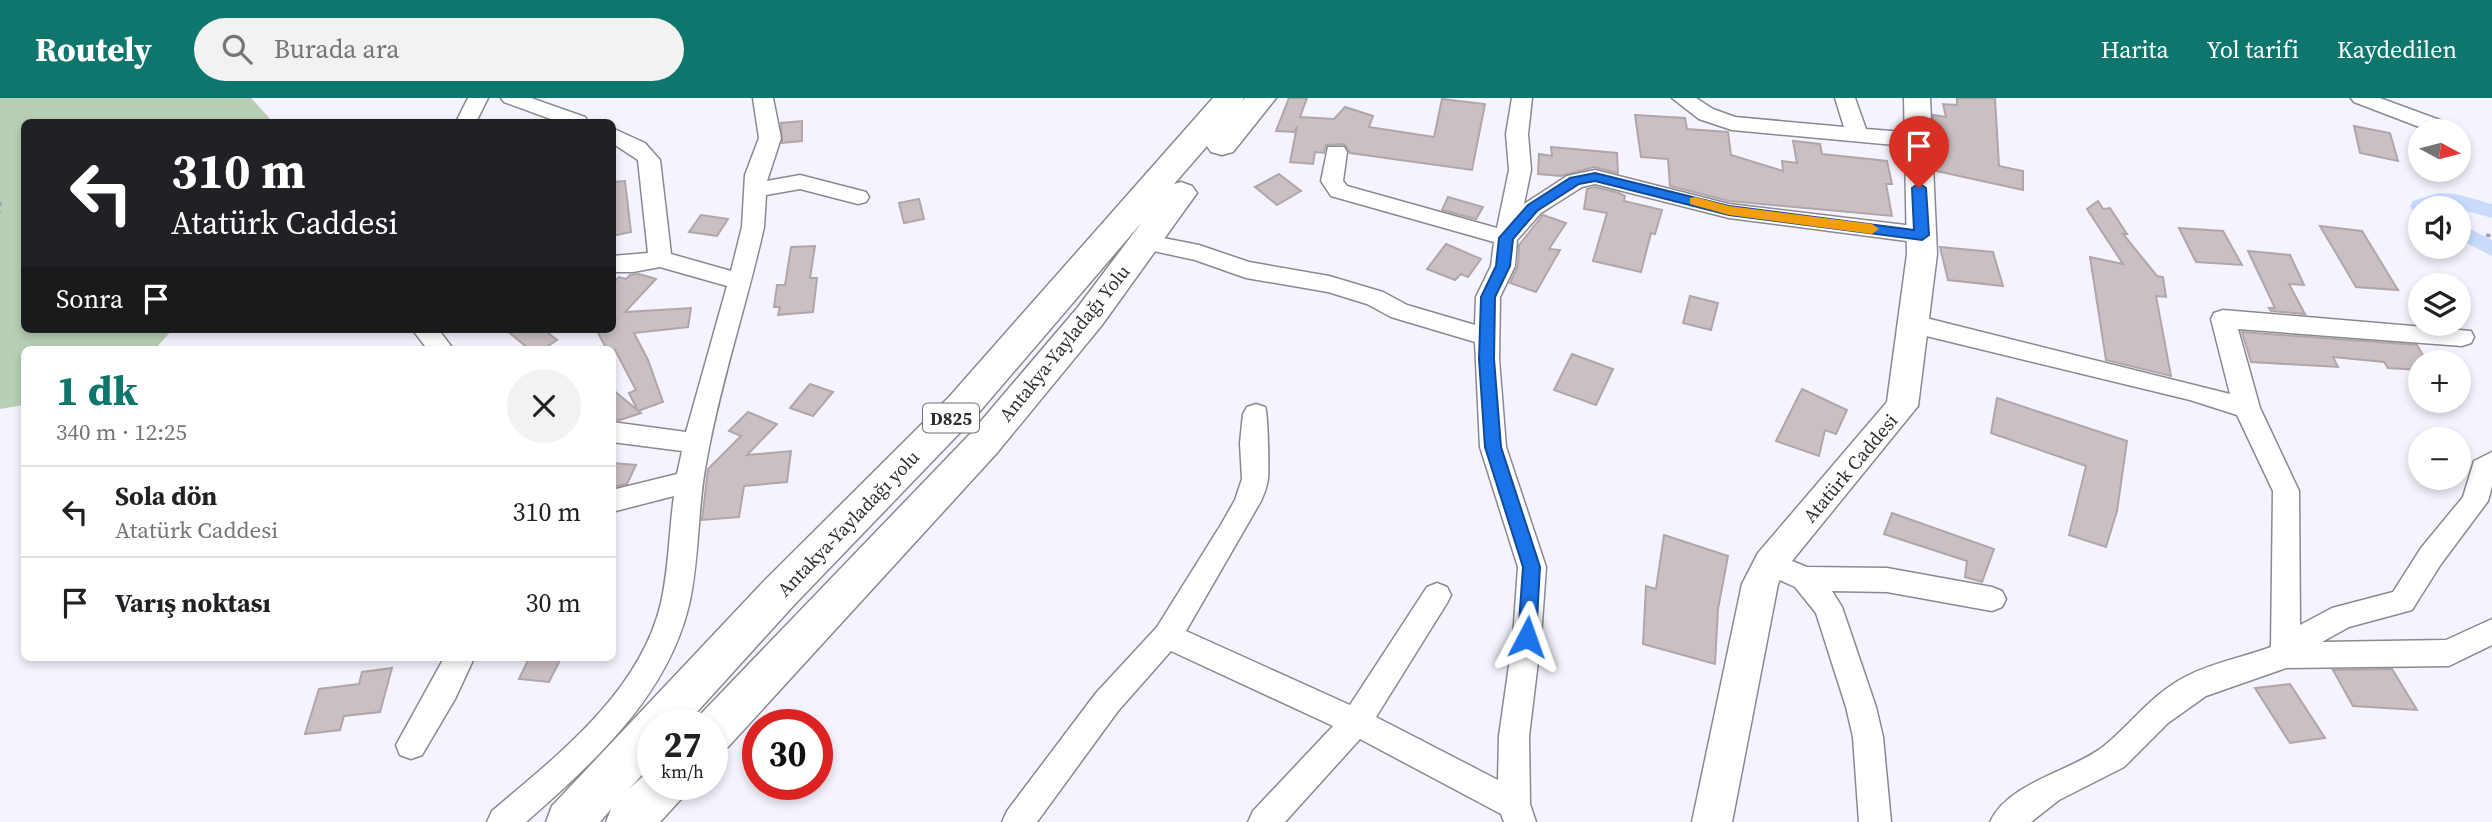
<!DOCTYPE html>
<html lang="tr">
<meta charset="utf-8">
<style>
body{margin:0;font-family:"Source Serif 4",serif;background:#f2f2f2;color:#202124;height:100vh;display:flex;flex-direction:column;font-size:26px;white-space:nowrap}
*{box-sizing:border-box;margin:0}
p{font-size:23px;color:#757577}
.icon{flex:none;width:38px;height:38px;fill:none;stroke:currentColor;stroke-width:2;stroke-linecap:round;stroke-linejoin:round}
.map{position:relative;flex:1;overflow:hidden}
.panel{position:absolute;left:21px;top:248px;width:595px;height:315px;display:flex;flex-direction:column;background:#fff;border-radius:10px;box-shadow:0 4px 10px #0003}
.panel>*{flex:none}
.guide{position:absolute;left:21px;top:21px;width:595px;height:214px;border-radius:10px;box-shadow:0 4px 10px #0003;background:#202124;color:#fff;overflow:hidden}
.needle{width:46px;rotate:97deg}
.fabs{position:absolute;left:2408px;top:21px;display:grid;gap:14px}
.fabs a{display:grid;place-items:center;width:63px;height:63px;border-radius:50%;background:#fff;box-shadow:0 4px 10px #0003;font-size:35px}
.speed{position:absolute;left:637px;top:611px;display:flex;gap:14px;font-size:35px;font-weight:700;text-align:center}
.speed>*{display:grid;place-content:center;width:91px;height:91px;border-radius:50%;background:#fff;box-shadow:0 4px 10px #0003;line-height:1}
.speed small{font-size:18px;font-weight:400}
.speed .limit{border:10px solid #d22;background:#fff;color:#111}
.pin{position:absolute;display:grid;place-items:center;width:60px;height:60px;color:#fff;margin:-72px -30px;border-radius:50% 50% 50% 0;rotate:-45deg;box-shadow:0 0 7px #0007}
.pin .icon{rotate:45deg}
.me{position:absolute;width:77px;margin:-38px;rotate:4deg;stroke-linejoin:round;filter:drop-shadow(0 0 5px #0008)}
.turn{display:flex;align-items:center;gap:24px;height:147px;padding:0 35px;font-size:32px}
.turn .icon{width:91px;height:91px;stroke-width:2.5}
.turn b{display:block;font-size:49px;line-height:60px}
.then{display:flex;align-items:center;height:66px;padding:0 35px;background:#0003;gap:14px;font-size:26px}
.round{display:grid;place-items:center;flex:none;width:74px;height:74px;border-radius:37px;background:#f2f2f2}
.head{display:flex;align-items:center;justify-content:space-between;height:119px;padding:0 35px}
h1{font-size:42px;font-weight:700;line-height:52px;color:#0f766e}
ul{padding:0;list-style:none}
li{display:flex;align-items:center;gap:21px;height:91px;padding:0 35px;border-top:2px solid #e0e0e0}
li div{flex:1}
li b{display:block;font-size:26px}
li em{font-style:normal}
header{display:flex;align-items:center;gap:42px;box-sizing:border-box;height:98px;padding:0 35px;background:#0f766e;color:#fff}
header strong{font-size:33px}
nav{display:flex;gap:38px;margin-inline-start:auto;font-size:24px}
.search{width:490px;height:63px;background:#f2f2f2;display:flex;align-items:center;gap:18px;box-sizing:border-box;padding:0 24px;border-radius:38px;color:#757577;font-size:26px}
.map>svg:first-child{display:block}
.green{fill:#b7cfb5}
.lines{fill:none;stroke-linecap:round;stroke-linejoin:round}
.canal{fill:#c8dbfd;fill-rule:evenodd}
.building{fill:#cac0c4;stroke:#b0a6aa;stroke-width:2}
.minor-casing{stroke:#898991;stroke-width:3}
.major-casing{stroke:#898991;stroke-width:3}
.highway-casing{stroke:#898991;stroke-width:3}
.path{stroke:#a4a3aa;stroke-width:3.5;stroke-dasharray:4.5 4.5;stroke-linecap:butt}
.minor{fill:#fff;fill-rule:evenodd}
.major{fill:#fff;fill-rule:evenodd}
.highway{fill:#fff;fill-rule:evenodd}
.route{fill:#1a73e8;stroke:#114b97;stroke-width:2}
.slow{fill:#f59e0b}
.labels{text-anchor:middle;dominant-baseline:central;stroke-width:6;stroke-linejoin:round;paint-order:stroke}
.shield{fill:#fff;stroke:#6e6e70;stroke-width:2}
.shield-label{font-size:18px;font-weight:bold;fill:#303033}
.street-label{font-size:19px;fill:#303033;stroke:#fff}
</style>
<header>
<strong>Routely</strong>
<div class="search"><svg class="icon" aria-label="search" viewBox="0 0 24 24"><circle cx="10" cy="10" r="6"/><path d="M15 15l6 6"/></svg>Burada ara</div>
<nav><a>Harita</a><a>Yol tarifi</a><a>Kaydedilen</a></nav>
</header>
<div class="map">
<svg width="2492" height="724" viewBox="0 0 2492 724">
<rect width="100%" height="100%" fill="#f5f4fe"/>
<path class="green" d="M0 0H251L273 24H24V231H173L154 252H24V307L0 311Z"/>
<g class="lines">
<g class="canal">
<path d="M2438 95 2456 96 2492 106V120L2456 110H2420V117L2414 115 2410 108 2413 103Z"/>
<path d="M2459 125 2492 142V158L2459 141Z"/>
</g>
</g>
<g class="building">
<path d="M1289 0H1307L1300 19 1334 21 1345 9 1373 18 1369 29 1434 39 1442 1 1485 6 1472 72 1350 55 1344 46 1326 47 1324 55 1315 54 1313 66 1290 64 1297 28 1295 34 1276 33Z"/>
<path d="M1957 0H1995L1999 68 2023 73V92L1936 73 1933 17 1946 19 1943 6 1957 7Z"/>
<path d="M1635 17 1685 20 1687 31 1728 34 1731 57 1783 73 1782 63 1797 65 1793 43 1820 46 1822 56 1887 63 1892 86H1886L1892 118 1729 103 1670 88 1668 61 1641 59Z"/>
<path d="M802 23V43L782 45 781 25Z"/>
<path d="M2354 28 2390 35 2398 63 2360 55Z"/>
<path d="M1551 49 1617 55 1618 75 1594 69 1561 78 1538 76 1539 56 1552 58Z"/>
<path d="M1279 76 1301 93 1277 107 1255 89Z"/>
<path d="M625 83 631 134 612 138V84Z"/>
<path d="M1595 89 1619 95 1625 98 1624 103 1662 112 1655 136 1651 135 1641 174 1593 163 1607 115 1584 111 1587 91Z"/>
<path d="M1448 99 1483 109 1476 121 1442 112Z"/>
<path d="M919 101 924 121 904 125 899 105Z"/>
<path d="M2098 103 2103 111 2110 110 2127 136H2123L2157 178 2163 179 2166 199 2156 198 2171 278 2106 262 2090 159 2123 166 2087 111Z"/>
<path d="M701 117 728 121 717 138 689 134Z"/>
<path d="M1543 117 1566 125 1549 151 1560 152 1536 194 1510 185 1518 168 1519 147Z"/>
<path d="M2320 128 2362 133 2398 192 2356 189Z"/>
<path d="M2179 130 2223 133 2242 167 2196 164Z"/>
<path d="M1446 146 1481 161 1468 179 1461 176 1455 182 1427 171Z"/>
<path d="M815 148 810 180H817L813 214 778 217 780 209H774L777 187H785L791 149Z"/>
<path d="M1940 149 1993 154 2003 188 1948 182Z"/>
<path d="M2248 153 2290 157 2304 187 2289 186 2305 216 2271 213 2269 210H2275Z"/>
<path d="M639 176 656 181 625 214 691 210 688 229 634 235 648 262 663 304 638 313 629 295 636 292 615 252H607L596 231H612V186L619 179 626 181 630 177Z"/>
<path d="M1690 198 1718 205 1711 232 1683 225Z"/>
<path d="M505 231H543L557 242 542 252H530Z"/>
<path d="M2242 234 2417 247 2427 264H2420V272L2388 270 2384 264 2333 259 2338 269 2251 264Z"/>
<path d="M1572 256 1613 271 1596 307 1554 292Z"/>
<path d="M810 286 833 294 813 318 790 310Z"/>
<path d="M612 291 641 315 620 322 612 321Z"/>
<path d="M1802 291 1847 312 1836 336 1825 332 1819 358 1776 343Z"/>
<path d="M1997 300 2127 343 2117 413 2106 449 2069 437 2086 368 1991 335Z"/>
<path d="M748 314 777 326 747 357 791 353 787 384 744 388 739 419 702 422 708 371 741 338 729 333Z"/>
<path d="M612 365 636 367 627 386 612 389Z"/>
<path d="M1892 415 1994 451 1982 484 1965 479 1967 463 1884 436Z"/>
<path d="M1664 437 1728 458 1718 511 1715 566 1643 546 1646 488 1656 491Z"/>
<path d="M529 560H561L549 584 519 581Z"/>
<path d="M392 570 380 614 344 618 340 632 305 636 319 591 359 586 362 574Z"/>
<path d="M2392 571 2417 612 2353 608 2333 572Z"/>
<path d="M2290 586 2325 640 2290 645 2255 590Z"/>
</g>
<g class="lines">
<g class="minor-casing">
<g id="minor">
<path d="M468 0H488L476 24H456Z"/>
<path d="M501 0H531L585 19 588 24H559L504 4Z"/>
<path d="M753 0H773L781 40 767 83 800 77 866 94 869 99 866 104 858 106 800 91 766 97 764 129C747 206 721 282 707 360 697 409 700 459 689 507 667 599 594 664 526 724H487L492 713C558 657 640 594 661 505 669 470 669 434 674 398L612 414V392L677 376 682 353 612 344V324L686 334 727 188 660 169 633 174H612V158L648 155 638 62 612 45V30L645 45 660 62 671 156 731 173 742 129 745 77 759 40Z"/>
<path d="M1512 0H1532L1528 36 1531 72 1524 106 1567 78 1595 72 1729 106 1922 129 1930 132 1933 137 1930 142 1922 145 1729 120 1595 86 1582 89 1541 115 1517 142 1515 168 1500 199 1499 261 1506 349 1546 469 1541 539 1529 638 1530 706 1536 724H1504L1501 716 1360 641 1285 724H1248L1253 713 1333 628 1171 553 1118 613 1037 724H1002L1007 713 1096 595 1157 529 1222 425 1235 402 1242 381 1240 345 1243 316 1247 309 1256 306 1265 309C1268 314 1269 373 1268 381 1267 389 1264 396 1261 403L1186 533 1350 607 1427 489 1437 485 1447 489 1451 497 1447 505 1376 619 1498 682 1499 638 1513 539 1518 469 1480 349 1475 244 1391 219 1367 206 1328 194 1246 180 1195 162 1135 149 1132 144 1135 139 1143 136 1199 147 1249 164 1329 178 1383 194 1407 207 1475 227 1476 199 1491 168 1494 144 1331 98 1321 83 1328 49H1344L1347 54 1343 83 1347 88 1497 130 1509 72 1506 36Z"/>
<path d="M1672 0H1696L1713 11 1735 19 1844 29 1835 0H1855L1866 31 1916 35 1924 37 1927 42 1924 47 1916 49 1732 32 1699 21Z"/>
<path d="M2351 0H2380L2456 28 2460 33H2430L2354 4Z"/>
<path d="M2223 212 2471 233 2474 239 2471 245 2462 248 2238 231 2260 310 2299 393 2300 527 2332 510 2393 494 2421 450 2463 399 2474 363 2492 354V388L2488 403 2441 466 2412 512 2349 529 2322 544 2446 542 2492 521V547L2449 568 2286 570 2206 598 2168 625 2124 669 2059 702 2031 724H1990C2008 684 2073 673 2104 648 2132 625 2152 596 2185 579 2211 565 2244 559 2271 549L2273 393 2237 317 2190 302 1914 235 1905 232 1902 226 1905 220 1914 217 2230 296 2211 221 2214 215Z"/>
<path d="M412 231H438L454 252H428Z"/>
<path d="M1770 454 1807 469 1887 470 1992 489 2002 493 2006 501 2002 509 1992 513 1887 494 1832 493 1842 509 1876 609 1883 639 1891 724H1859L1853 639 1846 609 1816 515 1795 489 1760 473 1756 465 1760 457Z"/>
<path d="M444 560H474L455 601 422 657 411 661 400 657 396 647Z"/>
</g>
</g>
<g class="major-casing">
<path id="major" d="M1904 0H1930L1937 156 1918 308 1783 474 1778 486 1732 724H1692L1742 486 1758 455 1887 304 1907 156Z"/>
</g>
<g class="highway-casing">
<path id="highway" d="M1213 0H1244L1242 4 1245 0H1276L1233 54 1222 57 1211 54 1207 48 1174 86 1181 84 1192 88 1197 95 1102 227 996 356 728 649 712 655V626H694L696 621 970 336 1078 209 1142 124 975 319 794 507 686 626H653V665L629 691 653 669V686H688L681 701 660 724H606L611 711 600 724H546L552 708 764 483 949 299Z"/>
</g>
<g class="path">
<path d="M0 104V114"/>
<path d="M2486 137 2492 138"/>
</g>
<use href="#minor" class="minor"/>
<use href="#major" class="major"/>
<use href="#highway" class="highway"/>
</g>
<path class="route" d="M1595 75 1729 108 1914 132 1912 90 1919 85 1926 90 1929 137 1922 142 1729 117 1595 83 1579 86 1537 113 1513 141 1510 168 1495 199 1494 261 1501 349 1540 469 1536 539 1533 544 1527 546 1521 544 1518 539 1523 469 1485 349 1479 261 1481 199 1496 168 1499 140 1528 107 1570 80Z"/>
<path class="slow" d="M1695 99 1729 108 1872 126 1879 131 1872 136 1729 117 1690 106V100Z"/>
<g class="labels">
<rect class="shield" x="923" y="305.5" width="56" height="29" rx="5"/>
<g class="shield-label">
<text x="951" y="320">D825</text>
</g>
<g class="street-label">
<text transform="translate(1064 245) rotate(-51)">Antakya-Yayladağı Yolu</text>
<text transform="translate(1850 370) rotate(-50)">Atatürk Caddesi</text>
<text transform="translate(848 425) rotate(-46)">Antakya-Yayladağı yolu</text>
</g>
</g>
</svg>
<div class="fabs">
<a><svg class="needle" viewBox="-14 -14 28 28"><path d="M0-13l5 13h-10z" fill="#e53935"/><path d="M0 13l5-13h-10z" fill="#757577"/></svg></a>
<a><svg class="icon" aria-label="sound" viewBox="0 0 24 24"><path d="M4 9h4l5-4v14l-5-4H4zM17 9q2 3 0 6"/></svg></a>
<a><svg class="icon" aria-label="layers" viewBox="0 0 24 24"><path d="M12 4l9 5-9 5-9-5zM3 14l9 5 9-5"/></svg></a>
<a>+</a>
<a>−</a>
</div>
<div class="speed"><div>27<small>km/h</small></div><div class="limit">30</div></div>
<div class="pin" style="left:1919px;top:90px;background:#d93025"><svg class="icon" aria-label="arrive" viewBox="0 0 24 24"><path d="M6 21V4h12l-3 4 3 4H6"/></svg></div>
<svg class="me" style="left:1527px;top:539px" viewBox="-20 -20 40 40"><path d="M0-17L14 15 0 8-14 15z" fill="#1a73e8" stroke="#fff" stroke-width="4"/></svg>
<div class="guide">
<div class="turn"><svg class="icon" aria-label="left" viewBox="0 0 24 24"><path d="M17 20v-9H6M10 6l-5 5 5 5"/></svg><div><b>310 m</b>Atatürk Caddesi</div></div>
<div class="then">Sonra<svg class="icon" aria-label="arrive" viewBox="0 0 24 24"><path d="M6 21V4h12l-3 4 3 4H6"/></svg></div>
</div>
<section class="panel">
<div class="head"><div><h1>1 dk</h1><p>340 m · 12:25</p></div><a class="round"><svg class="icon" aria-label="close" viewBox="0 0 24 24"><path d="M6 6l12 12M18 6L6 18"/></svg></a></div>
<ul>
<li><svg class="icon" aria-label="left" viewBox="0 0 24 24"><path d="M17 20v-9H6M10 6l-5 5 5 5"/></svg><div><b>Sola dön</b><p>Atatürk Caddesi</p></div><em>310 m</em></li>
<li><svg class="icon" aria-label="arrive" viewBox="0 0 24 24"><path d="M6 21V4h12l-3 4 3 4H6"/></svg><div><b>Varış noktası</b></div><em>30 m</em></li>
</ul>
</section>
</div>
